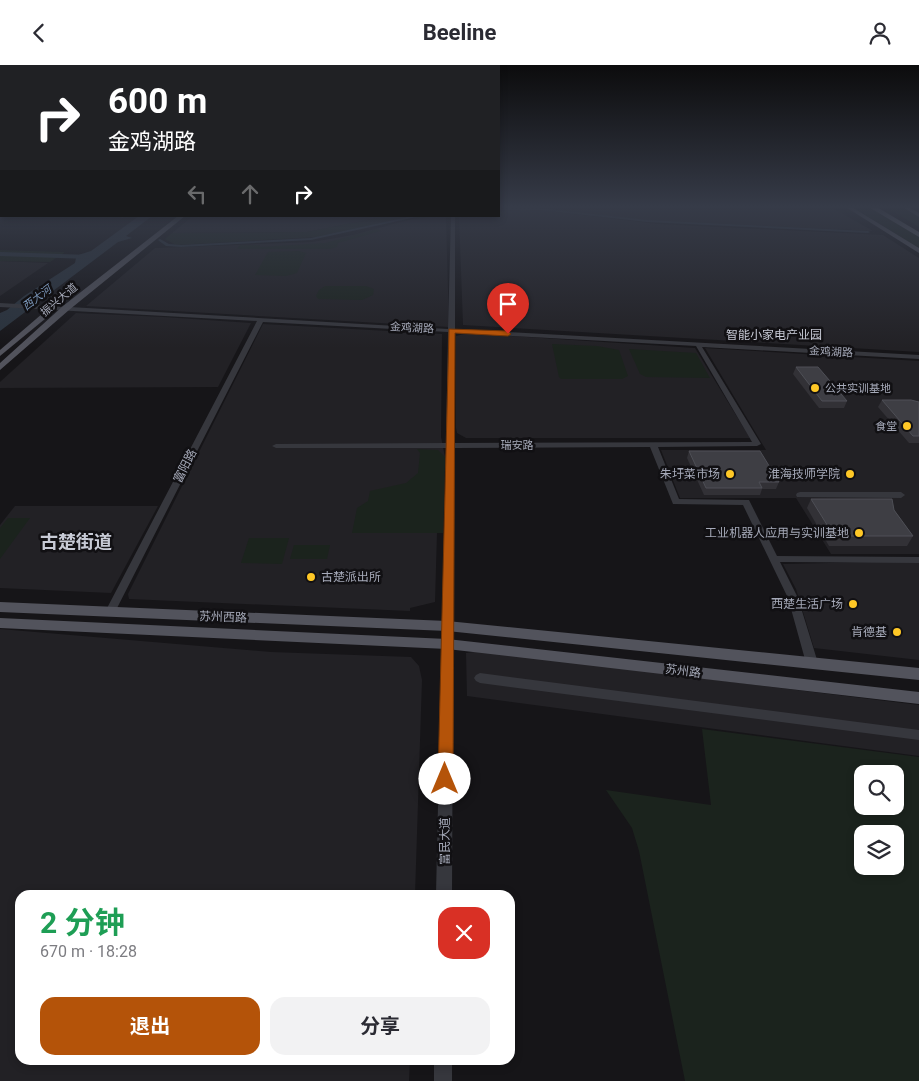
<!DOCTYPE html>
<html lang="zh">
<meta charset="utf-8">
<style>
body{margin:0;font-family:Roboto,"Noto Sans SC",sans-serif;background:#f2f2f3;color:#2b2b33;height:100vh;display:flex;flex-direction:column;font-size:19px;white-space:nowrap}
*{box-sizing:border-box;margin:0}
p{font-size:16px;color:#7c7c81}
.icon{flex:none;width:28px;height:28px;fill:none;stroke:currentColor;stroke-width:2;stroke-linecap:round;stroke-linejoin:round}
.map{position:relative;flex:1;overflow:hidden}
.sheet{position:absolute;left:15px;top:825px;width:500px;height:175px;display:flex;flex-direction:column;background:#fff;border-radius:15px;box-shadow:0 2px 8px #0003}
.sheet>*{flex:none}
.top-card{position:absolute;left:0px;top:0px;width:500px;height:152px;box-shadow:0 2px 8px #0003;background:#202124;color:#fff;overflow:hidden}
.fabs{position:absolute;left:854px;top:700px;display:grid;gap:10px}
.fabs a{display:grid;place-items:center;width:50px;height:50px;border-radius:10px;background:#fff;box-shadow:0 2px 8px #0003;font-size:25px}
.pin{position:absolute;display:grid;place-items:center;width:42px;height:42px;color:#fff;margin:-51px -21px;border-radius:50% 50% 50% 0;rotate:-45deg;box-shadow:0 0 5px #0007}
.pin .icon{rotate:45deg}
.me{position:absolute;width:55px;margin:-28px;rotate:0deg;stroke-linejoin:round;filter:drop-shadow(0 0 4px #0008)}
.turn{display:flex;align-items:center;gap:18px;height:105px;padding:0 25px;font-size:22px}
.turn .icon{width:65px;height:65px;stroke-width:2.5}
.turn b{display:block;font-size:35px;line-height:42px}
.lanes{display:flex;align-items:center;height:48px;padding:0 25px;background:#0003;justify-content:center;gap:25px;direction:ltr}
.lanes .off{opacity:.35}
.round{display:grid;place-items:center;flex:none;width:52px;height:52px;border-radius:15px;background:#f2f2f3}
.summary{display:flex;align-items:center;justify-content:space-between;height:85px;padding:0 25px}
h1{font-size:30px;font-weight:700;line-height:38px;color:#1e9e55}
.button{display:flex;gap:10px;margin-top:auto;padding:10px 25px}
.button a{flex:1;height:58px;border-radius:15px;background:#b45309;color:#fff;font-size:20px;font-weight:700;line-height:58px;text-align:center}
.button a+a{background:#f2f2f3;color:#2b2b33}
header{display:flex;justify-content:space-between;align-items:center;height:65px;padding:0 25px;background:#fff;font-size:22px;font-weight:700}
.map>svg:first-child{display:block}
.built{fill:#222125}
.green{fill:#1b231d;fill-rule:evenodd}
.water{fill:#2a333d}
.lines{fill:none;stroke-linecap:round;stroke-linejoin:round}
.canal{fill:#2a333d;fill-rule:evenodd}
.river{fill:#2a333d;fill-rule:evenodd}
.minor{fill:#36373d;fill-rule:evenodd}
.major{fill:#52535c;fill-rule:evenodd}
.highway{fill:#62646e;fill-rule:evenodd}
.wall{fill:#323136}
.building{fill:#3e3e44;stroke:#4e4f56}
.route{fill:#b45309;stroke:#753606}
.poi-dot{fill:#ffc826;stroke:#111013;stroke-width:2}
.labels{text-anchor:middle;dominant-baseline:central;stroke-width:5;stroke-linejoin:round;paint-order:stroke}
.far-water-label{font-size:11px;font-style:italic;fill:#7a95b7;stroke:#111013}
.far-street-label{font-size:11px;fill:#a6aab9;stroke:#111013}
.far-poi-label{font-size:11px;fill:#a6aab9;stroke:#111013;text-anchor:start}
.far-quarter-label{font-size:12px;fill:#c7cad5;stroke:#111013}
.street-label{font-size:12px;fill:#a6aab9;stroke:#111013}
.poi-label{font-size:12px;fill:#a6aab9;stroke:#111013;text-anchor:end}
.district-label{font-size:18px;font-weight:bold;fill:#c7cad5;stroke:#111013}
</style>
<header><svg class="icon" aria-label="back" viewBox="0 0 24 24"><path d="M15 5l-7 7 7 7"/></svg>Beeline<svg class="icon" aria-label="person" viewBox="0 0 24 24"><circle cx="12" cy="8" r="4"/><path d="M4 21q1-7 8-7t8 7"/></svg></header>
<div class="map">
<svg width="919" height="1016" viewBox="0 0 919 1016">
<rect width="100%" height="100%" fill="#161518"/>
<g class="built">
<path d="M499 141 831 142 873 166 643 155 551 144 499 143Z"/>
<path d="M523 145 547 146 657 159 883 170 919 193V287L463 260 459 151H499V147Z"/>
<path d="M193 151H388L307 167 172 168Z"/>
<path d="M446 151 449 262 86 241 155 183 312 177 353 170 412 154Z"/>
<path d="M0 196 48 198 0 231Z"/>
<path d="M76 248 164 252 251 258 218 322 0 323V317Z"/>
<path d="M263 259 442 269 441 372 445 392 443 468H437L435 537 410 543V546L129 534 128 529Z"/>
<path d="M468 268 695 283 750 373H466L457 368 456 363V271Z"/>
<path d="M705 283 919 296V489H831L796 433H680L661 385H766Z"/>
<path d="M15 441H158L111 528 0 523V460Z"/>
<path d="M919 496V595L814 583 796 524 783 499Z"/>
<path d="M0 564 271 587 411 592 419 601 422 615 415 830H20V995H410L409 1016H0Z"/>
<path d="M481 586 919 640V691L467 631 466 588Z"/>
</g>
<g class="green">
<path d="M851 141H867L919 172V183Z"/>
<path d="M884 141H901L919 151V162Z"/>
<path d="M388 151H412L316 172 176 180 165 174 172 168 307 167Z"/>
<path d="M377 164 381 166 338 178 337 182 330 184H237L240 180H260V182L325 178Z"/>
<path d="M0 185 65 187 50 197 0 196Z"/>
<path d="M299 186 306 188 297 208 286 211 255 210 268 187Z"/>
<path d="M325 221H366L374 224 373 230 362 235 318 234 316 231 319 225Z"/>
<path d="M552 279 597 281 619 285 628 311 622 314H561L559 312Z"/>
<path d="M629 284 696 288 710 313 646 312 640 309Z"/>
<path d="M417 384 438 385 445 392 443 468H352L357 443 368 436 370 426 406 418 418 408 420 388Z"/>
<path d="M8 453H30L0 494V463Z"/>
<path d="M249 473H289L282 499 241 498Z"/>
<path d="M294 480H330L327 494H290Z"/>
<path d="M702 664 919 692V1016H685L639 786 632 763 606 725 711 740ZM862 709H895V741H862ZM862 769H895V801H862Z"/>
</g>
<path class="water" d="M139 151H152L126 171 132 173 118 177 0 266V248L7 245 24 231 75 198 76 193 72 192 91 186Z"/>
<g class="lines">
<g class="canal">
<path d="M499 143H540L647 155 868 166 870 167 868 168 647 157 540 145H499Z"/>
<path d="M412 151H421L311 175 181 182 166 181 158 175 160 174 169 179 181 180 311 173Z"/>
</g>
<path class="river" d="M0 187 90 190 94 192 90 194 0 191Z"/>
<g class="minor">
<path d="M913 141H919V144L914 142Z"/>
<path d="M120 151H125L122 153Z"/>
<path d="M451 151H455V264L919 290V294L702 282 761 379 757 381 658 382 679 434 749 435 777 491 919 492V498L780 497 798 533 818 598 816 601 812 603 808 601 806 598 788 533 743 440 673 439 650 382 454 383 452 830H436L446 383H276L272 381 276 379 446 378 448 267 263 257 115 547 114 550H106L105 547 257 256 0 242V238L448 264ZM455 268 696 281 752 377 454 378Z"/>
<path d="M800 427H901L905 430 901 433 797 432 796 430 797 428Z"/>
<path d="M480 608 919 665V675L480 618 476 616 474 613 476 610Z"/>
<rect x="434" y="995" width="18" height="21"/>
</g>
<g class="major">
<path d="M844 141H850L919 183V188Z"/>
<path d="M901 141H907L919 148V152Z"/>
<path d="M178 151H185L69 245 0 305V298L63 241Z"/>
<path d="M50 242 57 244 0 291V285Z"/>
<path d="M0 537 447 556 919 603V615L447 566 0 547Z"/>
<path d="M0 553 447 574 919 627V639L447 584 0 563Z"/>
</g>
<path class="highway" d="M867 141H875L919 167V172Z"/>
</g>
<g class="wall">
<path d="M796 302 847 336 844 343H819L793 309Z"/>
<path d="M882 335 919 337V378H909L878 342Z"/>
<path d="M689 386 779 417 776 424H762L760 430H704L687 393Z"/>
<path d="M811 434 894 445 913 471 907 481H829L807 443Z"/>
</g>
<g class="building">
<path d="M796 302H818L847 336H822Z"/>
<path d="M882 335H911L919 337V371H913Z"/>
<path d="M689 386H760L779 417H759L762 423H706Z"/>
<path d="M811 434H892L894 445 913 471H834Z"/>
</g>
<linearGradient id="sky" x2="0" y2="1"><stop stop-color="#0c0c0d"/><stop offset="0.5" stop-color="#363b48"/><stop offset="1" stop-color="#363b48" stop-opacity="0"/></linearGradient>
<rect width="919" height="283" fill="url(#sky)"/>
<path class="route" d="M449 264 508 266 511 269 508 271 455 268 453 714 451 719 445 721 440 719 438 714Z"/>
<g class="poi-dot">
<circle cx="815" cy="323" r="5"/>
<circle cx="907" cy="361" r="5"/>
<circle cx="730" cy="409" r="5"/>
<circle cx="850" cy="409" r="5"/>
<circle cx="859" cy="468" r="5"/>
<circle cx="311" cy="512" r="5"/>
<circle cx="853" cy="539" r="5"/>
<circle cx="897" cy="567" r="5"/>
</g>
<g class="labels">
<g class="far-water-label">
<text transform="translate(37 233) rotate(-37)">西大河</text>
</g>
<g class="far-street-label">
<text transform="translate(59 235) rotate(-40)">振兴大道</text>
<text transform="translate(412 263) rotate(3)">金鸡湖路</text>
<text transform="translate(831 287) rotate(3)">金鸡湖路</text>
<text x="517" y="380">瑞安路</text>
</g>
<g class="far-poi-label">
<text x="825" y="323">公共实训基地</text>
<text x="897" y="361" text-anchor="end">食堂</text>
</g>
<g class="far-quarter-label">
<text x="774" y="270">智能小家电产业园</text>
</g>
<g class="street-label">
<text transform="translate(185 401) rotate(-63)">富阳路</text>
<text transform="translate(223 552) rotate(2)">苏州西路</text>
<text transform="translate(683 606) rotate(7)">苏州路</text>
<text transform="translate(445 776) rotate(-90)">富民大道</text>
</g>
<g class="poi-label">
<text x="720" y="409">朱圩菜市场</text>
<text x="840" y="409">淮海技师学院</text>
<text x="849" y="468">工业机器人应用与实训基地</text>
<text x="321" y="512" text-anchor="start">古楚派出所</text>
<text x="843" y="539">西楚生活广场</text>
<text x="887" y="567">肯德基</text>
</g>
<g class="district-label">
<text x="76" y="476">古楚街道</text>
</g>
</g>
</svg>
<div class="fabs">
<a><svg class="icon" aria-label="search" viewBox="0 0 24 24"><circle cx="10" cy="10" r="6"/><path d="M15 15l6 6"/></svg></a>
<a><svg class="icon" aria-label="layers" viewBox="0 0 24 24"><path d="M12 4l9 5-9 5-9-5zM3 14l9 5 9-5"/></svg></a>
</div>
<div class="pin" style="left:508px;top:269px;background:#d93025"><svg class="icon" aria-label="arrive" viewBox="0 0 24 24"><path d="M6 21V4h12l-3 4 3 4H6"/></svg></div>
<svg class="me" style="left:445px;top:714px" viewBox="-20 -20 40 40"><circle r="19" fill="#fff"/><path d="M0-13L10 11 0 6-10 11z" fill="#b45309"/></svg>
<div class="top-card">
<div class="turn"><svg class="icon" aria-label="right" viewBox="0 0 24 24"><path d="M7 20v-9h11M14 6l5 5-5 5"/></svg><div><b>600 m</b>金鸡湖路</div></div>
<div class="lanes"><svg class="icon off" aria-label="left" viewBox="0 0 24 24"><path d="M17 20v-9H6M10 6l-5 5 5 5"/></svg><svg class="icon off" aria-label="ahead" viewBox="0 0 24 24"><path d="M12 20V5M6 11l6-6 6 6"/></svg><svg class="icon" aria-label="right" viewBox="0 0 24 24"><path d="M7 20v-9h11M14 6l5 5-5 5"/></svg></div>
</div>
<section class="sheet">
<div class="summary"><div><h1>2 分钟</h1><p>670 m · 18:28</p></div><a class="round" style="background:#d93025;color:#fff"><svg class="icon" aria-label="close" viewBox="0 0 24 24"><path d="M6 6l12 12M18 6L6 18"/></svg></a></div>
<div class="button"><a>退出</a><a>分享</a></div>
</section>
</div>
